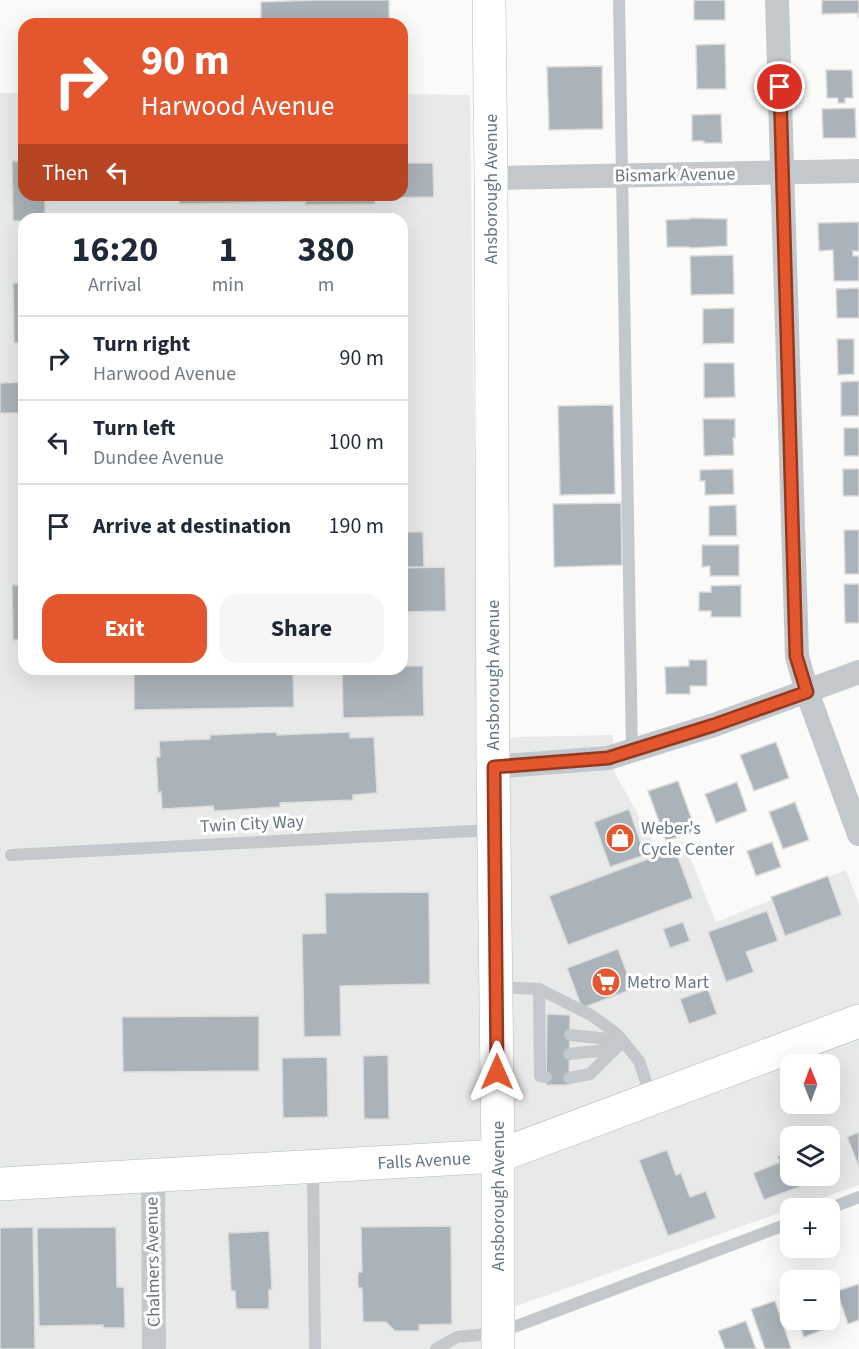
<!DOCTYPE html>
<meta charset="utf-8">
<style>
body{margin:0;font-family:"Source Sans 3",sans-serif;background:#f6f6f7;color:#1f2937;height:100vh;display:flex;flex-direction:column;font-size:22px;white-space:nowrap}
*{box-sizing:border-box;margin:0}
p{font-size:20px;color:#747a83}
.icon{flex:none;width:33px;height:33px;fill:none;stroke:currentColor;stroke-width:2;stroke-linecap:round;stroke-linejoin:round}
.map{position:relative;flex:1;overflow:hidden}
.sheet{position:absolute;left:18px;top:213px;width:390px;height:462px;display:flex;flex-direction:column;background:#fff;border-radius:18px;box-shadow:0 6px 24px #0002}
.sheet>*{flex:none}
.hud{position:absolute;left:18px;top:18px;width:390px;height:183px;border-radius:18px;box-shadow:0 6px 24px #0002;background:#e4572e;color:#fff;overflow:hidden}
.needle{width:39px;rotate:359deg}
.tools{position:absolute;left:780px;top:1054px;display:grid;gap:12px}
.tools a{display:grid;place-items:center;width:60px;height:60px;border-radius:12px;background:#fff;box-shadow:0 6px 24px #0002;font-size:30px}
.pin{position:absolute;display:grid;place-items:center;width:51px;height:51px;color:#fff;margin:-26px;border:3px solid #fff;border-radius:50%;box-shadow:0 2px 6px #0007}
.me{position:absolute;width:66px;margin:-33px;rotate:0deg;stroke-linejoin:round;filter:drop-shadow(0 0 4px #0008)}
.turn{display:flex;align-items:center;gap:21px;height:126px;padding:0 24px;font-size:27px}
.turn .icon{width:78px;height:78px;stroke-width:2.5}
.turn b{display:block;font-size:42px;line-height:51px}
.then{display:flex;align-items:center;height:57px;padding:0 24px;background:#0003;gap:12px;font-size:22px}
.eta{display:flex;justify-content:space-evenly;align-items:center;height:102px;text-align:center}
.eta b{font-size:36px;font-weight:700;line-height:42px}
.cta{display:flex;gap:12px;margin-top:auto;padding:12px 24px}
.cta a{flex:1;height:69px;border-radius:18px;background:#e4572e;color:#fff;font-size:24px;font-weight:700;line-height:69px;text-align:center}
.cta a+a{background:#f6f6f7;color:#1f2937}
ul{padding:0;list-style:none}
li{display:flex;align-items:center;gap:18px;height:84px;padding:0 24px;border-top:2px solid #e0e1e3}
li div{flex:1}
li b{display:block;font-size:22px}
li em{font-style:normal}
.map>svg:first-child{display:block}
.built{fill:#e8e9e9;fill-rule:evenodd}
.building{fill:#aab3b9;stroke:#dcdcda;stroke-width:1.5}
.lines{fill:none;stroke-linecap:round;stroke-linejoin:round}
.secondary-casing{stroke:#b3babf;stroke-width:34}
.lane{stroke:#c3c8cc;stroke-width:12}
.street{stroke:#c3c8cc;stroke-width:24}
.secondary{stroke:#fff;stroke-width:33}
.route-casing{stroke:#94391e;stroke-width:15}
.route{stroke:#e4572e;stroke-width:10}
.labels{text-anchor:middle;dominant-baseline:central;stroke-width:6;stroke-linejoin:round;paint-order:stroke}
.street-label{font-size:18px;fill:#657683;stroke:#fff}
.poi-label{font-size:18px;fill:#657683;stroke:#fff;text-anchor:start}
</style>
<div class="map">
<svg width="859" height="1349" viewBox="0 0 859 1349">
<rect width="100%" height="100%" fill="#fafaf8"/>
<path class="built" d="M0 93H24V195H402V94L470 95 474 427 480 738 613 735 614 771 655 846 684 842 716 922 846 870 859 904V1185L513 1307 514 1349H0ZM24 219H402V669H24ZM790 1065H830V1104H790ZM790 1137H830V1176H790Z"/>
<g class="building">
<path d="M317 0H389V24H261V2Z"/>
<rect x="694" y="0" width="31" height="20"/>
<path d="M822 0H859V17H858V13L822 14Z"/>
<path d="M725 44 726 89H697L696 45Z"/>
<path d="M602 66 603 129 549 130 547 67Z"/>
<path d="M826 70H852L853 98H845V103H838V98H827Z"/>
<path d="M855 108 856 138H823L822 109Z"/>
<path d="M721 114 722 143H704V141H692V115Z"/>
<path d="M12 161H24V195H45V219H24V221H13Z"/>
<path d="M402 163H433L434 197 375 198V204L305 205V202L179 204V195H402Z"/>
<path d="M690 218 727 219V246L690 248V247H667L666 220 690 219Z"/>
<path d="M859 222V251H853V256H859V281H834L833 250 819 251 818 223Z"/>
<path d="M733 255 734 294 691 295 690 256Z"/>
<path d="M13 283H24V343H14Z"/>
<path d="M859 288V318H837L836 289Z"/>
<path d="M734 308V343L703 344V309Z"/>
<path d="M837 339H854V374L838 375Z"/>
<path d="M704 363H734L735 397 704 398Z"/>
<path d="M859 381V416H841V382Z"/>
<path d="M24 382V413H0V383Z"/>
<path d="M613 405 615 494 560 495 558 406Z"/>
<path d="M703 419H735V438H733L734 455 704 456Z"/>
<rect x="844" y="428" width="15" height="28"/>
<path d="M733 469 734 494 705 495V481H700V470Z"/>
<rect x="843" y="469" width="16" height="27"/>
<path d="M621 503 622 565 554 567 553 504Z"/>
<path d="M736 505 737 536H709V506Z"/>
<path d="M844 530H859V574H845Z"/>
<path d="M402 532H423L424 567H402Z"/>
<path d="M702 545H739V576H710V566L702 567Z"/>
<path d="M445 567 446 611 402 612V568Z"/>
<path d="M844 584H859V623H845Z"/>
<path d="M12 585H24V640H13Z"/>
<path d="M741 585V617H711V611H699V592H711V586Z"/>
<path d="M689 660H707V686H690V694H666L665 667 689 666Z"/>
<path d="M402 666H423L424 716 343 718 342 669H402Z"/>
<path d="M134 669H293L294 707 134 710Z"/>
<path d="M277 732V735L350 732V738L374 737 377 793 353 795V800L280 803V807L214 811 213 806 162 809 161 792 158 793 156 757H160L159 741 210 739V735Z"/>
<path d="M776 742 789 778 754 791 740 755Z"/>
<path d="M678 781 696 831 666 841 648 791Z"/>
<path d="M737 782 747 811 716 823 705 794Z"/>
<path d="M795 802 809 840 783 849 769 812Z"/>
<path d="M629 809 645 855 610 867 594 822Z"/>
<path d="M772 842 781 867 756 876 747 851Z"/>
<path d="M675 849 693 898 568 945 549 896Z"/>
<path d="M828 876 842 915 785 936 771 897Z"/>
<path d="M429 892 430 984 340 986 341 1036 304 1037 302 934 326 933 325 893Z"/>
<path d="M767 911 778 941 746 952 754 972 726 982 708 932Z"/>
<path d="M683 922 690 941 670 948 663 929Z"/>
<path d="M618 949 633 989 582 1008 567 968Z"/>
<path d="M708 989 717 1014 689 1024 680 999Z"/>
<path d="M547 1014 570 1015 569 1085H546Z"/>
<path d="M259 1016V1071L123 1072 122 1017Z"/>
<path d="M388 1055 389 1119H364L363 1056Z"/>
<path d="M327 1057 328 1117 283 1118 282 1058Z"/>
<path d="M859 1132V1165H858L847 1137Z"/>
<path d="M830 1144 840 1172 830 1176Z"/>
<path d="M667 1150 676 1175 681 1173 690 1197 706 1191 716 1218 668 1236 639 1160Z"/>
<path d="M790 1152V1176H829L764 1200 753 1173 780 1162 777 1156Z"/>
<path d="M451 1226 452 1324 419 1325V1331H395L386 1322H363L362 1288H358V1272H362L361 1227Z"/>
<path d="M33 1227 35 1349H0V1228Z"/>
<path d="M116 1227 117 1287H124L125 1328H103V1325L39 1326 37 1228Z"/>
<path d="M269 1231 272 1290H269V1309H236L235 1291H231L228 1233Z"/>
<path d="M859 1284V1320L848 1324 837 1291Z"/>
<path d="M830 1297H831L837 1316 830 1319Z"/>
<path d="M775 1301 791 1348 788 1349H765L751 1309Z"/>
<path d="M798 1320H827L830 1327 804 1337Z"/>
<path d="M746 1321 756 1349H725L718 1331Z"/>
</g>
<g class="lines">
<g class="secondary-casing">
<g id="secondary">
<path d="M489 0 491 178 493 767 498 1156V1349"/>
<path d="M0 1184 498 1156 859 1021"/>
</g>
</g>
<g class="lane">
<path d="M619 0 632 750"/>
<path d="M11 855 492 830"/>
<path d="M498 987 539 989 591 1015 617 1034 639 1061 651 1097"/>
<path d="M539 989 540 1076 546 1077"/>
<path d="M570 1035 619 1040"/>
<path d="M569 1054 598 1051 617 1043"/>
<path d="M569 1078 590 1074 623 1041"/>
<path d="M313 1168 315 1349"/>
<path d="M828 1209 859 1197"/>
<path d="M436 1349 457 1337 498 1333 790 1223"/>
</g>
<g class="street">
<path d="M777 0 797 656 807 692 859 834"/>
<path d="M491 178 859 171"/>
<path d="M493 767 608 758 714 725 859 672"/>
<path d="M153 1176 154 1349"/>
</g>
<use href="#secondary" class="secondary"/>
</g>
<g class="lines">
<g class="route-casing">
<path id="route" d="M497 1072 494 767 608 758 714 725 807 692 796 656 780 87"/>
</g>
<use href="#route" class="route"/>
</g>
<defs>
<g id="shop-disc" transform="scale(1.5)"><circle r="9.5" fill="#e4572e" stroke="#fff"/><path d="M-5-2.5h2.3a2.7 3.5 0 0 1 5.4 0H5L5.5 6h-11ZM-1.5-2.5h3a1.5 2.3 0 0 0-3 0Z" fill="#fff"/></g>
<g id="supermarket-disc" transform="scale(1.5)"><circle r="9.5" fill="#e4572e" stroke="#fff"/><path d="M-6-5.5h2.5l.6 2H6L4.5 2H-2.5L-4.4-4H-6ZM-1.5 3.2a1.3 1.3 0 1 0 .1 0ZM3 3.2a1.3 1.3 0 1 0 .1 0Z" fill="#fff"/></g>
</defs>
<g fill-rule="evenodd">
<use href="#shop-disc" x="620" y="838"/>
<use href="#supermarket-disc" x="606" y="982"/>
</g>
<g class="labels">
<g class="street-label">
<text transform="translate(675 175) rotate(-1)">Bismark Avenue</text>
<text transform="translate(491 189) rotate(-90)">Ansborough Avenue</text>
<text transform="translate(493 675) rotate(-90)">Ansborough Avenue</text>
<text transform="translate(252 824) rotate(-3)">Twin City Way</text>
<text transform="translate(424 1161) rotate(-3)">Falls Avenue</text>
<text transform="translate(498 1196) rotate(-90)">Ansborough Avenue</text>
<text transform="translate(153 1262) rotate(-91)">Chalmers Avenue</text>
</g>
<g class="poi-label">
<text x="641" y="828">Weber's<tspan x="641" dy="21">Cycle Center</tspan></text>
<text x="627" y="982">Metro Mart</text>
</g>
</g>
</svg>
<div class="tools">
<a><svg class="needle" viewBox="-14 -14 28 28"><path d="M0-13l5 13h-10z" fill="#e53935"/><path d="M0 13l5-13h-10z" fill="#747a83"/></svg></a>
<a><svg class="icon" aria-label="layers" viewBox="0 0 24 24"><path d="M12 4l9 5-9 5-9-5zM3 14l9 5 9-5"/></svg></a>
<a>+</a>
<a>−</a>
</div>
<div class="pin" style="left:780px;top:87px;background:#d93025"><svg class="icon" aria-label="arrive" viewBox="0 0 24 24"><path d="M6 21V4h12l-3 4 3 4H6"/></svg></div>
<svg class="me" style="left:497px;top:1072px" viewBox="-20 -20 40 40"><path d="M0-17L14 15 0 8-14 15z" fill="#e4572e" stroke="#fff" stroke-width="4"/></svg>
<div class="hud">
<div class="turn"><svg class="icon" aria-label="right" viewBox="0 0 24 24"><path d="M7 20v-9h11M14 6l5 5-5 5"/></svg><div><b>90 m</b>Harwood Avenue</div></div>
<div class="then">Then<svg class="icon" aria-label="left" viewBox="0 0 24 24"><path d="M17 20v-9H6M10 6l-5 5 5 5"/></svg></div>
</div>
<section class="sheet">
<div class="eta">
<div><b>16:20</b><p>Arrival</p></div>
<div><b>1</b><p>min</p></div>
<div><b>380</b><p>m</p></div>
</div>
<ul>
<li><svg class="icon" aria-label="right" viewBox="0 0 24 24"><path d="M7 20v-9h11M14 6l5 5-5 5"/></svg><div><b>Turn right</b><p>Harwood Avenue</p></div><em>90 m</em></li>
<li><svg class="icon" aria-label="left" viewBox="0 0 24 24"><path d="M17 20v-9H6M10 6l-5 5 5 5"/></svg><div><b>Turn left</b><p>Dundee Avenue</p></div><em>100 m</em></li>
<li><svg class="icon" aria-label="arrive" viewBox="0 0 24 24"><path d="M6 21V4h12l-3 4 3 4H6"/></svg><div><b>Arrive at destination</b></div><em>190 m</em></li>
</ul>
<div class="cta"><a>Exit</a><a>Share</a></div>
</section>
</div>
